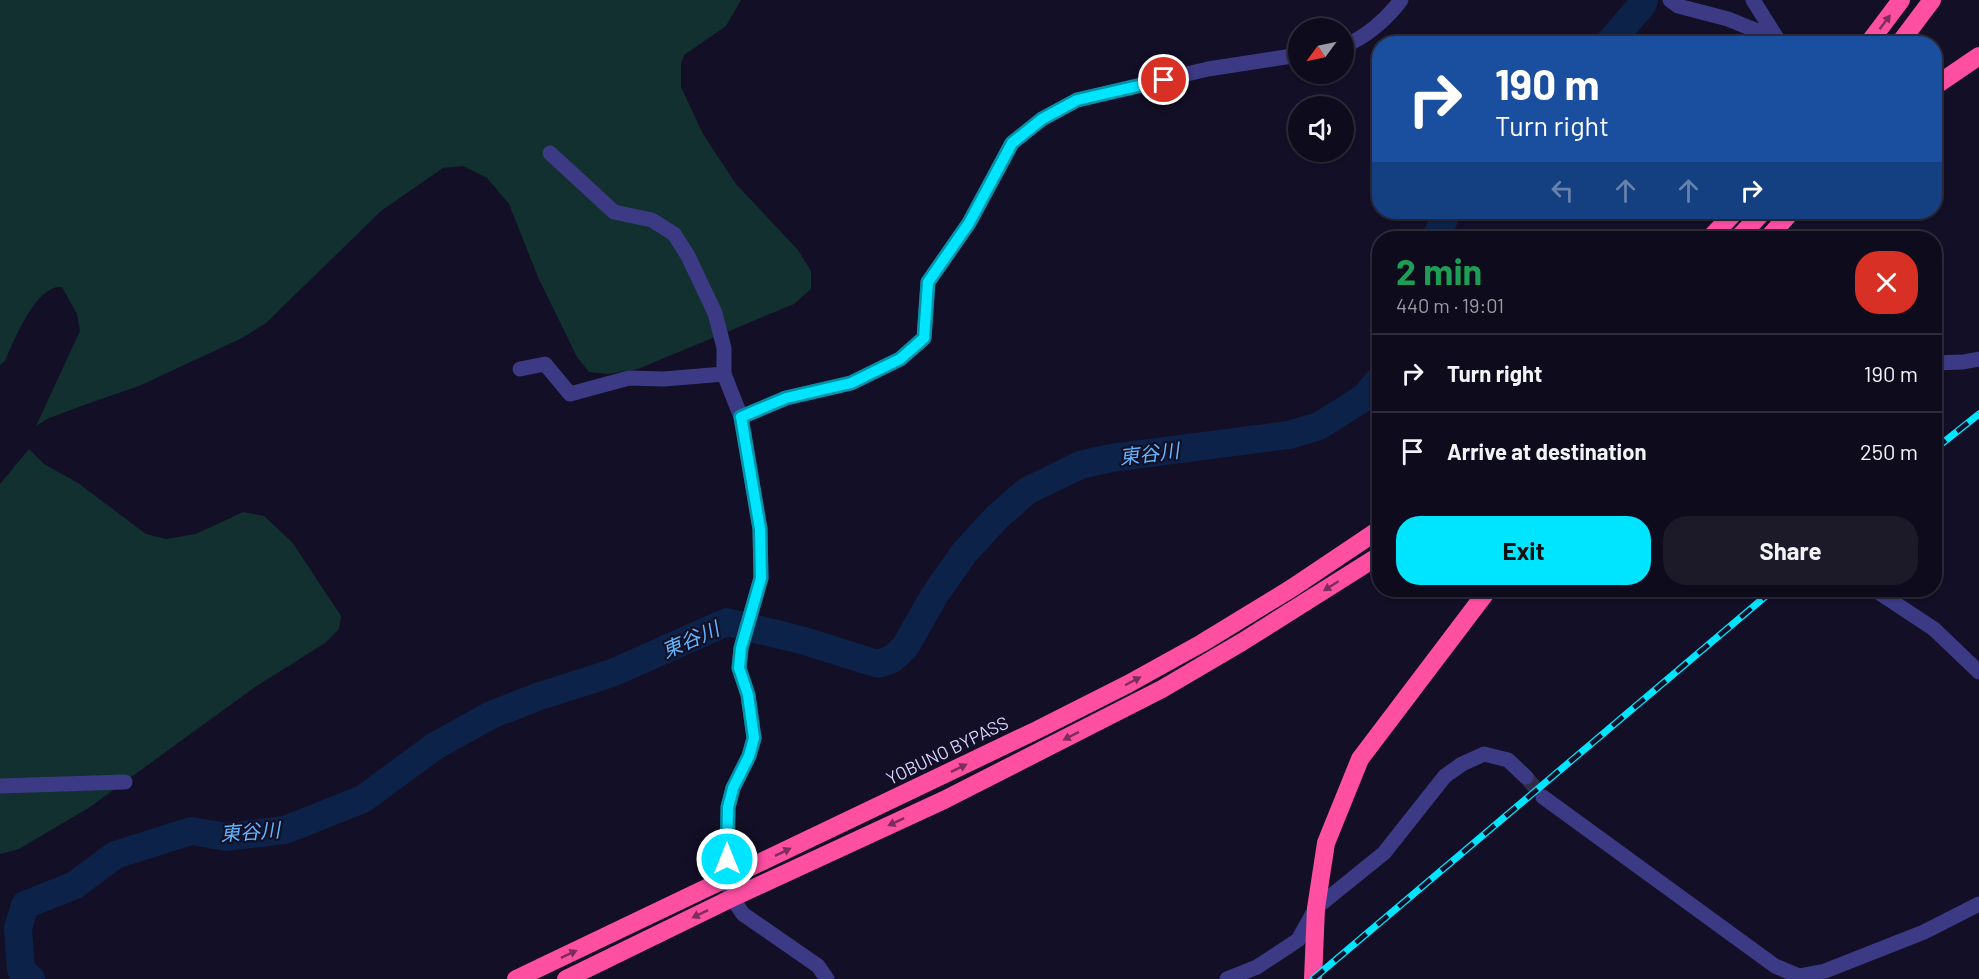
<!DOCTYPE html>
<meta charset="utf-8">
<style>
body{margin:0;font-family:Barlow,"Noto Sans JP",sans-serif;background:#1c1929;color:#f1f3f6;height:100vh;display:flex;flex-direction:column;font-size:22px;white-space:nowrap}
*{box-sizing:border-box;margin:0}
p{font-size:20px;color:#9b9ba3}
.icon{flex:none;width:33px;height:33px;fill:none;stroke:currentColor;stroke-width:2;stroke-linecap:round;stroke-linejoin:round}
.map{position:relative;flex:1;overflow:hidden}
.details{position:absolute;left:1372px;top:231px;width:570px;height:366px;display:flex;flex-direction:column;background:#0e0b1c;border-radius:24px;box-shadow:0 2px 4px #0004,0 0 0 2px #2e2b3b}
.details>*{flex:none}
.banner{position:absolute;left:1372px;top:36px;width:570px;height:183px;border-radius:24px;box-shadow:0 2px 4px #0004,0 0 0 2px #2e2b3b;background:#1a4fa0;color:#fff;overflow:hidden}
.needle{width:39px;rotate:237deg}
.fabs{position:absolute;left:1288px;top:18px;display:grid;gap:12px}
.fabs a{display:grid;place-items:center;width:66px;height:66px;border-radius:50%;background:#0e0b1c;box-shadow:0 2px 4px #0004,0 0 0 2px #2e2b3b;font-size:30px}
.pin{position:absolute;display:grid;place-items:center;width:51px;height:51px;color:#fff;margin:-26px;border:3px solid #fff;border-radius:50%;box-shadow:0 2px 6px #0007}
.me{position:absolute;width:66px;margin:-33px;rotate:0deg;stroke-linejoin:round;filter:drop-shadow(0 0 4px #0008)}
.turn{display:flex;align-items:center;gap:21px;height:126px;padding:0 24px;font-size:27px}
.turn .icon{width:78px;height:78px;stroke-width:2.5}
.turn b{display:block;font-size:42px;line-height:51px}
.lanes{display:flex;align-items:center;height:57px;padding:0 24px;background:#0003;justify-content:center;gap:30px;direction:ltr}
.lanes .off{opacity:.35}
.round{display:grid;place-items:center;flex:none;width:63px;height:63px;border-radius:24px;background:#1c1929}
.head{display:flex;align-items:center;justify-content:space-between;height:102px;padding:0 24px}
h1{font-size:36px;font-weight:700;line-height:45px;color:#1e9e55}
.cta{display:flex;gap:12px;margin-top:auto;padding:12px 24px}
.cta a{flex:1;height:69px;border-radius:24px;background:#00e5ff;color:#111;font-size:24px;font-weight:700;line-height:69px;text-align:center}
.cta a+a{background:#1c1929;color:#f1f3f6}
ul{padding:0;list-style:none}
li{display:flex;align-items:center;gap:18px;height:78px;padding:0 24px;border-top:2px solid #2e2b3b}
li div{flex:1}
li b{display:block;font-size:22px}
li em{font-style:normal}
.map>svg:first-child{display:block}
.green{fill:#12302f}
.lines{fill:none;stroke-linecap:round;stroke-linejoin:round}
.river{stroke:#0c2248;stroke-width:28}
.minor-tunnel{stroke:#312d47;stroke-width:15;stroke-dasharray:15 8;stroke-linecap:butt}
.minor{stroke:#3d3a85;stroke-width:15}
.highway{stroke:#ff4fa3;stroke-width:18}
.rail-casing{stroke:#00e5ff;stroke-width:7}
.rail{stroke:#130f26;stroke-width:4.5;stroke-dasharray:14;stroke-linecap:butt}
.oneway{fill:#7d2c5e}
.route-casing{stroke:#0095a6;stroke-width:15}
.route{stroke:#00e5ff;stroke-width:10}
.labels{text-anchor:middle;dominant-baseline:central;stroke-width:4.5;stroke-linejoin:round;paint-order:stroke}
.street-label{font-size:18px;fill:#d9d4ff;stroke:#130f26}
.water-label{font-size:20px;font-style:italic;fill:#62b6ff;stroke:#130f26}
</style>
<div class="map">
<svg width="1979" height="979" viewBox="0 0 1979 979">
<rect width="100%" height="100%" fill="#130f26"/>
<g class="green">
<path d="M0 0H741L726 26 684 55 681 64V87L703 134 736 184 798 250 811 271V289L794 304 638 369 607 374 589 372 577 357 538 277 509 204 487 178 463 166 443 168 381 211 266 323 242 338 139 386 81 406 47 419 36 426 80 331 77 314 62 287C36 284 14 341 5 361L0 365Z"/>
<path d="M29 449 44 464 78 483 146 534 166 539 196 534 243 512 264 516 292 542 341 616 339 629 325 643 255 687 90 807 19 849 0 854V484Z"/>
</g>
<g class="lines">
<g class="river">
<path d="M1608 44 1642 5 1644 0"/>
<path d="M1436 238 1447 212"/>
<path d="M31 979 21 970 18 928 25 905 75 885 115 855 191 831 226 837 285 830 363 799 435 746 491 715 537 697 612 673 727 622 801 640 878 664 892 659 905 647 934 596 964 553 997 517 1027 491 1080 465 1111 458 1289 435 1319 426 1365 397 1380 379"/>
</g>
<path class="minor-tunnel" d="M1526 777 1543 797"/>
<g class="minor">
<path d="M1670 0 1678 6 1728 19 1777 39"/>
<path d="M1753 0 1778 40"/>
<path d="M1344 46C1366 37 1387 19 1401 0"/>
<path d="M550 153 614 212 652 220 674 234 688 256 715 313 724 348V374L741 417"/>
<path d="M1935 363 1963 362 1979 359"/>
<path d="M520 369 545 364 570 394 629 378 664 379 724 374"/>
<path d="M1875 590 1934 629 1979 672"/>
<path d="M0 786 125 782"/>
<path d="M1543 797 1775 966 1799 976 1825 971 1924 932 1979 904"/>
<path d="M827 979 818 966 743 914 732 898 727 879 728 807 733 788 749 756 754 738 748 695 739 668 741 648 761 578 760 529 741 417 786 398 851 383 900 359 924 338 928 282 969 223 1012 143 1042 119 1077 100 1208 69 1299 55"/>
<path d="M1227 979 1257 967 1298 940 1316 908 1384 853 1445 776 1462 764 1484 754 1508 760 1526 777"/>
</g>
<g class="highway">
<path d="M1868 44 1901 0"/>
<path d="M1899 44 1932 0"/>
<path d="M1935 86 1979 56"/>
<path d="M1710 238 1735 212"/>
<path d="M1738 238 1763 212"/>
<path d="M1768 238 1791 212"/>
<path d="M516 979 1037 730 1128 684 1202 643 1292 588 1380 529"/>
<path d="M566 979 732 898 944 800 1162 689 1242 642 1380 555"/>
<path d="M1313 979 1316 908 1326 843 1360 759 1488 590"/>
</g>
<g class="rail-casing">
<g id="rail">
<path d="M1935 449 1979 414"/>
<path d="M1313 979 1773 590"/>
</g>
</g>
<use href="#rail" class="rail"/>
</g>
<defs><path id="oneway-solid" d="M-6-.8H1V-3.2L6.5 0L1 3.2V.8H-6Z" transform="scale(1.5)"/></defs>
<g class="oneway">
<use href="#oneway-solid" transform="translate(1885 22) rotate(-53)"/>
<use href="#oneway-solid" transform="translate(1331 586) rotate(148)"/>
<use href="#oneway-solid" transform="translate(1133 681) rotate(-28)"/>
<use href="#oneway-solid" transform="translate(1071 736) rotate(153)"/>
<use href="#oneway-solid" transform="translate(959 768) rotate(-26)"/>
<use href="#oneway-solid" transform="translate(896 822) rotate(155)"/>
<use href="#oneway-solid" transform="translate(783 852) rotate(-26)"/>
<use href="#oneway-solid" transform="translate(700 914) rotate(154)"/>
<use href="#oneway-solid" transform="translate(569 954) rotate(-25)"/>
</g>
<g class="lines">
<g class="route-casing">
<path id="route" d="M727 859 728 807 733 788 749 756 754 738 748 695 739 668 741 648 761 578 760 529 741 417 786 398 851 383 900 359 924 338 928 282 969 223 1012 143 1042 119 1077 100 1164 80"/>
</g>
<use href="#route" class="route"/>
</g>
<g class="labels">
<g class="street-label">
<text transform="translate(947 750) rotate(-26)">YOBUNO BYPASS</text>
</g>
<g class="water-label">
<text transform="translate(1149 453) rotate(-7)">東谷川</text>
<text transform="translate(690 639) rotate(-24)">東谷川</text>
<text transform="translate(250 831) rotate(-4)">東谷川</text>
</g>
</g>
</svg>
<div class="fabs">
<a><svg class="needle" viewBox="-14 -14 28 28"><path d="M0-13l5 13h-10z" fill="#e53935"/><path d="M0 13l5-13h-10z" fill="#9b9ba3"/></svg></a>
<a><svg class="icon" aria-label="sound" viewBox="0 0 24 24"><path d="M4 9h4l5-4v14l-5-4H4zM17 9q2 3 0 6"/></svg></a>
</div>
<div class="pin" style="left:1164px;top:80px;background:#d93025"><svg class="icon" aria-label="arrive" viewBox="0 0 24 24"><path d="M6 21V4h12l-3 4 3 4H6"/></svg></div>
<svg class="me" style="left:727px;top:859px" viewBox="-20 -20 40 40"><circle r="17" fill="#00e5ff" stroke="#fff" stroke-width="3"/><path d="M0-11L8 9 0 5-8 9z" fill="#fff"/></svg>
<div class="banner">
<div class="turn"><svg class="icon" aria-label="right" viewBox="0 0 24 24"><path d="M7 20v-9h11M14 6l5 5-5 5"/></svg><div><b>190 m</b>Turn right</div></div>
<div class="lanes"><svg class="icon off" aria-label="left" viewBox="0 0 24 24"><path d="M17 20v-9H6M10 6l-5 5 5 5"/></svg><svg class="icon off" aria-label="ahead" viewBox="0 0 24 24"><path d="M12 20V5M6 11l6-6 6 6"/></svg><svg class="icon off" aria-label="ahead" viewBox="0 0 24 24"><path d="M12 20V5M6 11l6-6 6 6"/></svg><svg class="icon" aria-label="right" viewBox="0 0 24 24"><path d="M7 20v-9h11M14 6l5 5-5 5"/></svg></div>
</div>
<section class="details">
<div class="head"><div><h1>2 min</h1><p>440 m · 19:01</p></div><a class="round" style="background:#d93025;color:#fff"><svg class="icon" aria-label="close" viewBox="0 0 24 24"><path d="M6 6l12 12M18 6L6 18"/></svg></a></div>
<ul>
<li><svg class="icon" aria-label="right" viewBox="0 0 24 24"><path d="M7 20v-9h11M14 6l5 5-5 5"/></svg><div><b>Turn right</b></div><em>190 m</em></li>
<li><svg class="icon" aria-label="arrive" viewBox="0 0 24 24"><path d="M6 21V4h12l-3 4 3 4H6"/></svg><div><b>Arrive at destination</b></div><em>250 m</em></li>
</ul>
<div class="cta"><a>Exit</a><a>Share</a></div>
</section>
</div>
